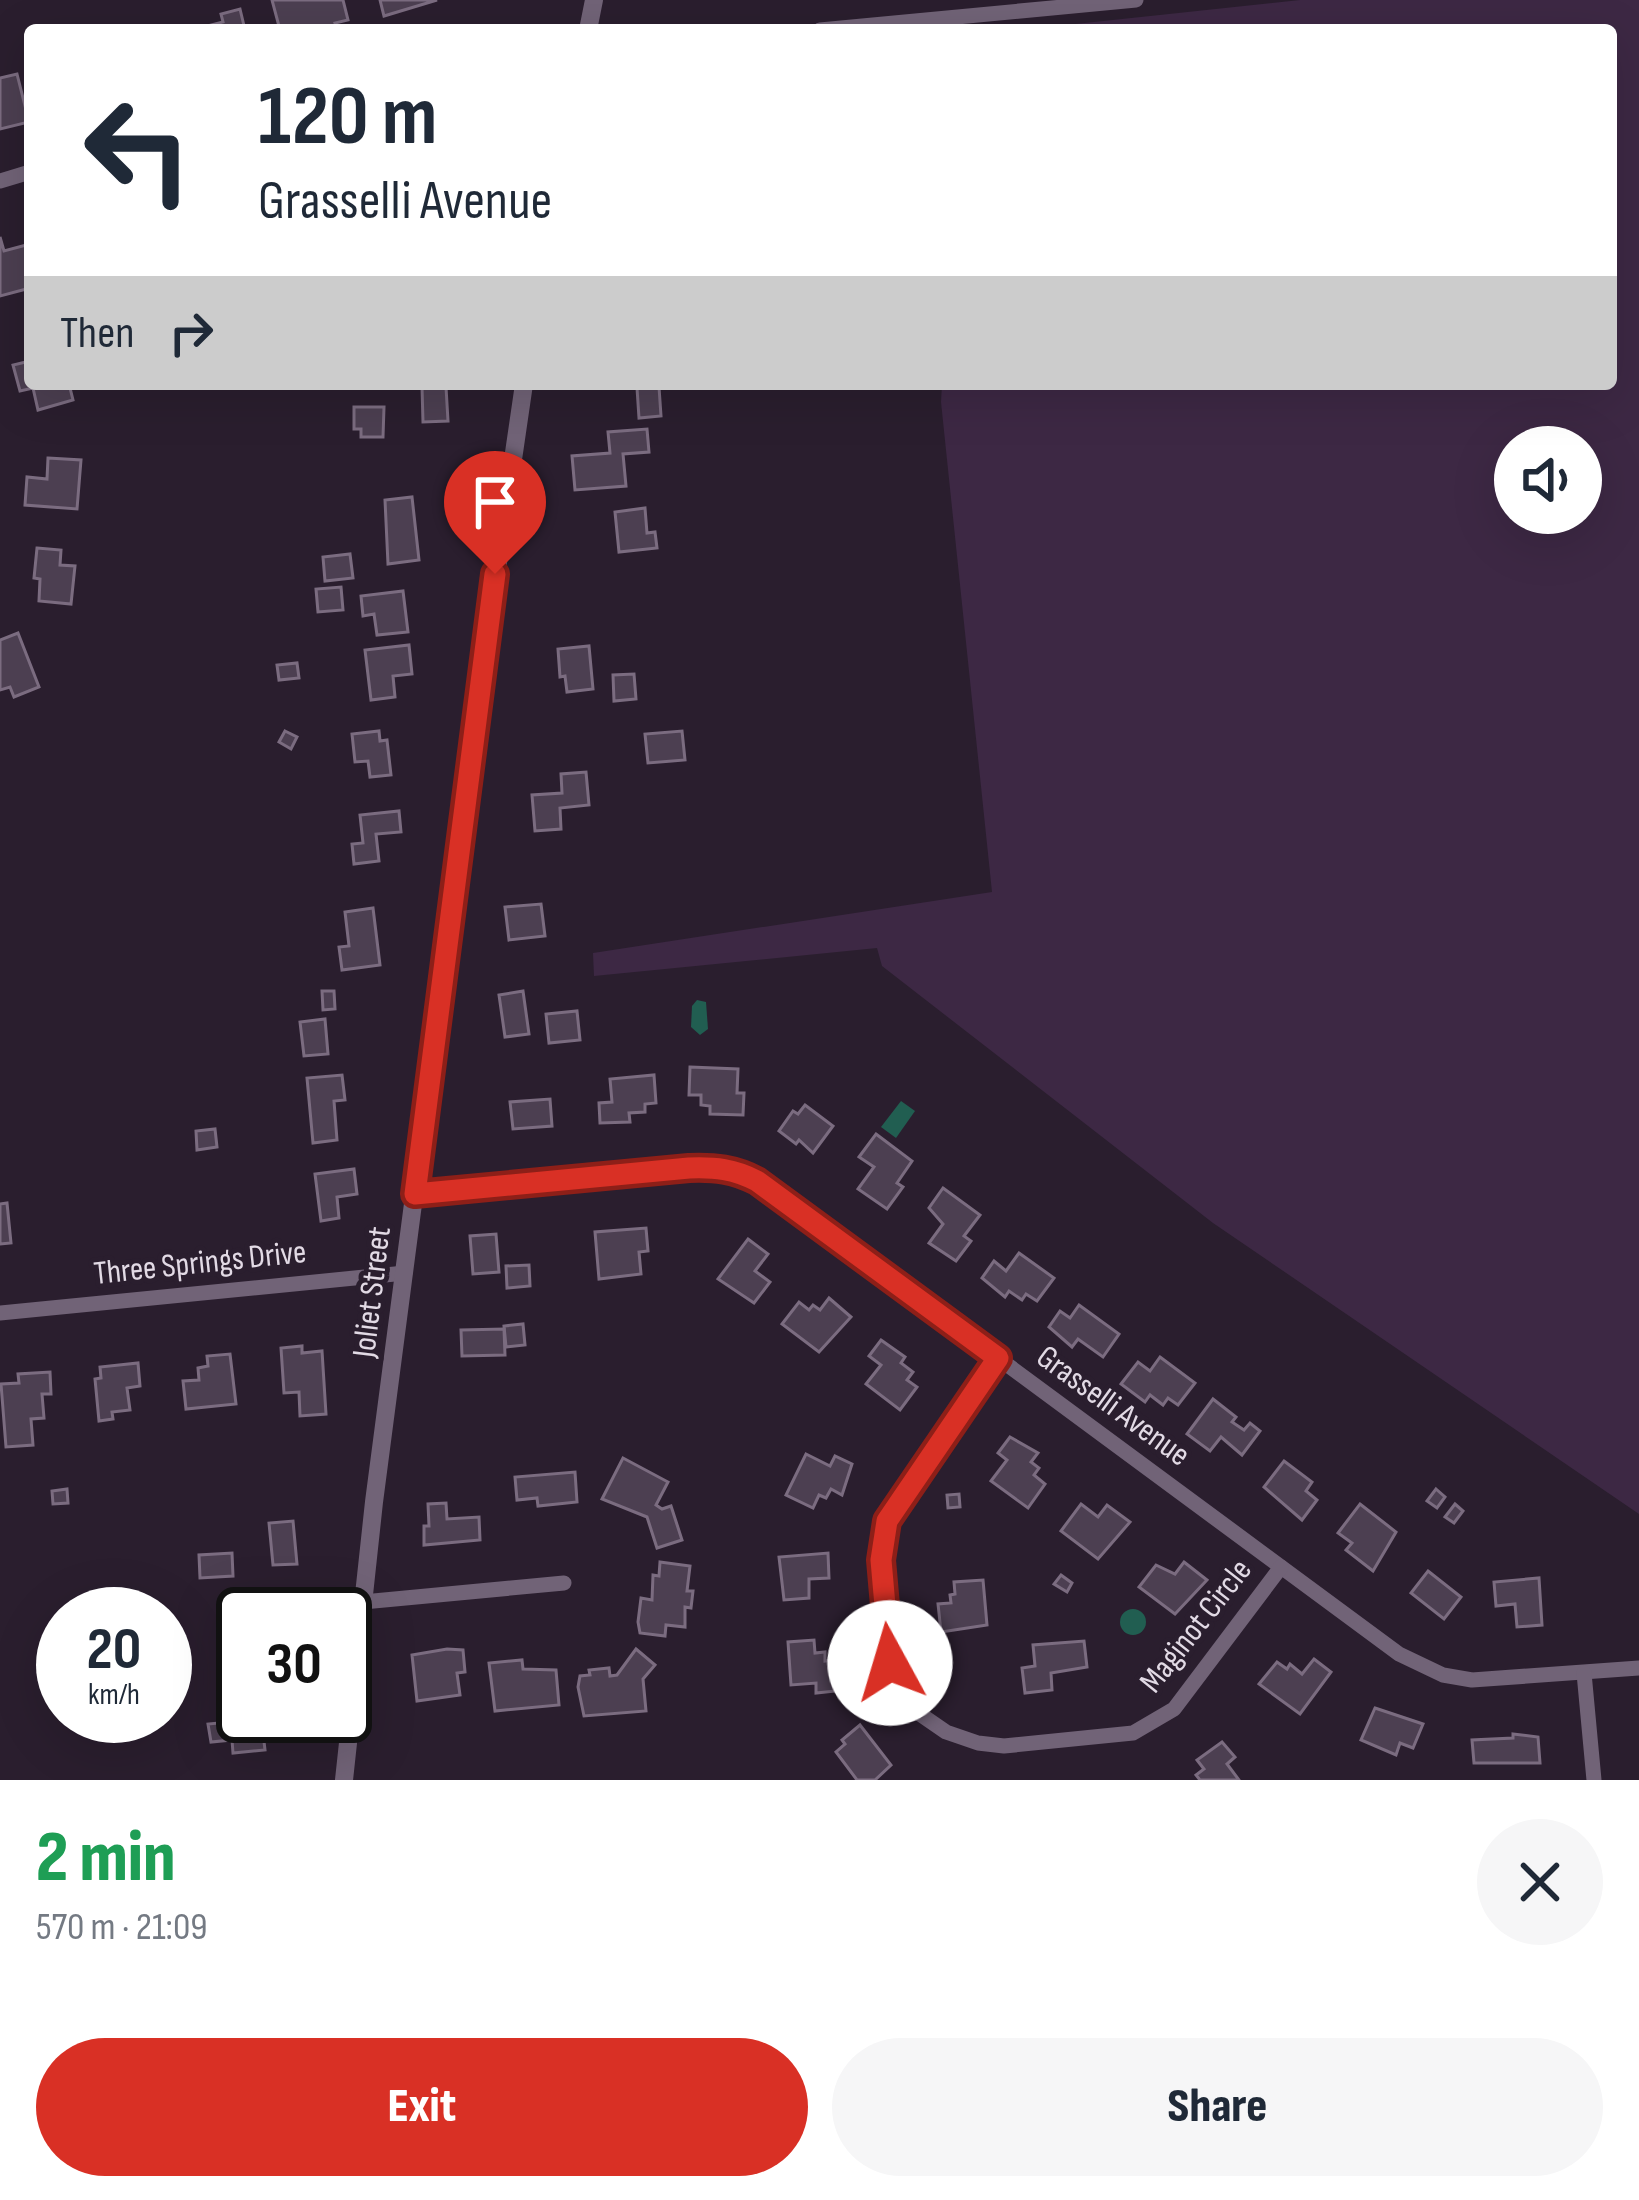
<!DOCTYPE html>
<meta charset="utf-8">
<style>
body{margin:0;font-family:"Sofia Sans Condensed",sans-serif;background:#f6f6f7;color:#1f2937;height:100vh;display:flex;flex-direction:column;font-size:45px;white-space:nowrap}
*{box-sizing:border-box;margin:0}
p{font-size:39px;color:#747a83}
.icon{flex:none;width:66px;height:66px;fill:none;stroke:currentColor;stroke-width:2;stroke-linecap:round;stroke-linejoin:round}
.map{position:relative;height:1780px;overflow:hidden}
.sheet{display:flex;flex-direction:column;background:#fff;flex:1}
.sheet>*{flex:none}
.hud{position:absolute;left:24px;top:24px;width:1593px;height:366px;border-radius:12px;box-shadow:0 12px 48px #0002;background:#fff;color:#1f2937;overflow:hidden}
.controls{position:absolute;left:1494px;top:426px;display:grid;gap:24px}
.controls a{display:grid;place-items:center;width:108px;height:108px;border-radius:50%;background:#fff;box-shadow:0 12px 48px #0002;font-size:60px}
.speed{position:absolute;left:36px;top:1587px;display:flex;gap:24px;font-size:60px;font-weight:700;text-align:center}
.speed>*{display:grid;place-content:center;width:156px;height:156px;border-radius:50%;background:#fff;box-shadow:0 12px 48px #0002;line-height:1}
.speed small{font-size:30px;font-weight:400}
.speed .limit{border:6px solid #111;border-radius:18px;background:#fff;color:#111}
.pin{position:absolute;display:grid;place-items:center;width:102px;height:102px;color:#fff;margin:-123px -51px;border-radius:50% 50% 50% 0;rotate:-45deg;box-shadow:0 0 12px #0007}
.pin .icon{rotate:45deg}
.me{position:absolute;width:132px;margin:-66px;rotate:354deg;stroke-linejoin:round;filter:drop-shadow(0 0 9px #0008)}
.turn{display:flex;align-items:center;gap:42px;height:252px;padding:0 36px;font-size:54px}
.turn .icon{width:156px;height:156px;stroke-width:2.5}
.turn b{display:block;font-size:84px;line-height:102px}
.then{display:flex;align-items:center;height:114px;padding:0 36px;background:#0003;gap:24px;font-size:45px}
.round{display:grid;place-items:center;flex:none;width:126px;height:126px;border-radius:63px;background:#f6f6f7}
.head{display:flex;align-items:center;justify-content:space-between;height:204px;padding:0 36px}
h1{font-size:72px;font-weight:800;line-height:90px;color:#1e9e55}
.primary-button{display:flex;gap:24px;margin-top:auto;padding:24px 36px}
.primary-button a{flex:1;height:138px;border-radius:72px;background:#d93025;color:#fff;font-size:48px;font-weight:800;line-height:138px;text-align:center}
.primary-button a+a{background:#f6f6f7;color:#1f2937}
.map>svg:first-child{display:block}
.green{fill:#3d2844;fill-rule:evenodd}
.water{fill:#215e51}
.building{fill:#4c3f51;stroke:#7b6c80;stroke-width:3}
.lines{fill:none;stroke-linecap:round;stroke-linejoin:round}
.minor{stroke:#716377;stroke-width:15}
.tertiary{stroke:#716377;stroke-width:18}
.route-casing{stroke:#8d1f18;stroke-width:30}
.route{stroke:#d93025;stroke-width:21}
.labels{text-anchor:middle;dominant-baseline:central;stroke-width:10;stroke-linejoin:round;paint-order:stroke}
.street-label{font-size:33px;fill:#e2dae5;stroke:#2a1e2e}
</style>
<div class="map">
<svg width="1639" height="1780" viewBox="0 0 1639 1780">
<rect width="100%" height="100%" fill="#2a1e2e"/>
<path class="green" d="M1300 0H1639V1514L1213 1223 882 966 877 948 594 976 593 953 992 892 941 402 942 384H1611V30H1019ZM1515 447H1581V513H1515Z"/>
<g class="water">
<path d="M697 1000 706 1002 708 1029 700 1035 691 1027 692 1006Z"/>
<path d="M901 1101 915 1111 896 1138 881 1127Z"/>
<circle cx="1133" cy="1622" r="13"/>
</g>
<g class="building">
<path d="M272 0H343L348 20 335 23 337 29 333 30H280Z"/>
<path d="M380 0H437L384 16Z"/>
<path d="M240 9 245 30H192L223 22 221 14Z"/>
<path d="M17 74 29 122 0 129V78Z"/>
<path d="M0 237 4 251 30 244V288L0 296Z"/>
<path d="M30 361V384H69L73 400 38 410 33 388 20 391 13 365Z"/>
<path d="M422 387H446L448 421 423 422Z"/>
<path d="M659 387 661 416 639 418 637 388Z"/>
<path d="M354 407H384L383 437H361V429H354Z"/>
<path d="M647 429 649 452 623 454 626 486 575 490 572 456 610 453 608 432Z"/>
<path d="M48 458 81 460 77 509 25 505 27 477 47 479Z"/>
<path d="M412 497 419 560 388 564 385 500Z"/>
<path d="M645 508 647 533 655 532 657 548 619 552 615 512Z"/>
<path d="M37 548 61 550 60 565 75 566 71 604 39 601 40 579 34 578Z"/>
<path d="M350 554 353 578 325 581 323 557Z"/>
<path d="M341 587 343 610 318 612 316 589Z"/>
<path d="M403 591 408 632 377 635 374 614 363 616 361 596Z"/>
<path d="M18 633 39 687 14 697 10 687 0 690V640Z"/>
<path d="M409 645 412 674 393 676 395 697 371 700 365 650Z"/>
<path d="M589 646 593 689 567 692 565 676 560 677 558 649Z"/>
<path d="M297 663 299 678 279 680 277 665Z"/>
<path d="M634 674 636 699 614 701 613 675Z"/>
<path d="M285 731 297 737 291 749 279 742Z"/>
<path d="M379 731 380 741 387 740 391 775 370 777 368 761 355 762 352 734Z"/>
<path d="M682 731 685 760 648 763 645 734Z"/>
<path d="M586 772 589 805 560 808 561 829 535 831 532 795 562 793 561 774Z"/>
<path d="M399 811 401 832 376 834 379 861 354 864 352 844 363 843 360 815Z"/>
<path d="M541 904 545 936 509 940 505 907Z"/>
<path d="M373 908 380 965 342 970 339 947 349 946 345 912Z"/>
<path d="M322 991H334L335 1009 323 1010Z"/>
<path d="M523 991 529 1034 505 1037 499 995Z"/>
<path d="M577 1011 580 1040 549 1043 546 1014Z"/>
<path d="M325 1019 328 1054 304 1056 300 1022Z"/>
<path d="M690 1067 738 1069 737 1093H744L743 1115 710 1114V1106L701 1105V1095H689Z"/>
<path d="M342 1075 345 1100 334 1101 337 1140 313 1143 307 1078Z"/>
<path d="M654 1075 656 1103 645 1104V1112L629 1113 630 1122 600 1123 599 1103 612 1102 610 1079Z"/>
<path d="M550 1099 552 1126 513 1129 510 1102Z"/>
<path d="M805 1105 833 1126 813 1153 799 1140 796 1144 779 1131 793 1111 798 1114Z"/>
<path d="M215 1129 217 1147 197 1150 196 1131Z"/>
<path d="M876 1134 912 1161 897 1183 903 1187 887 1209 858 1189 874 1167 859 1157Z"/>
<path d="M354 1169 357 1194 337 1197 339 1218 321 1221 315 1174Z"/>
<path d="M943 1188 980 1215 964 1236 971 1241 956 1261 929 1243 943 1224 929 1208Z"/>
<path d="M7 1203 11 1243 0 1244V1204Z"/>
<path d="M646 1228 648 1251 639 1252 641 1274 599 1279 595 1232Z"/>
<path d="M496 1234 499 1272 473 1274 470 1236Z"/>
<path d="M748 1239 768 1254 755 1271 770 1282 754 1303 718 1279Z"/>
<path d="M1019 1253 1054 1278 1037 1301 1026 1294 1022 1300 1009 1291 1005 1297 982 1278 994 1261 1006 1271Z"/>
<path d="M529 1265 530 1286 507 1288 506 1266Z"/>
<path d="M829 1298 851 1317 819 1352 782 1324 799 1302 809 1310 813 1305 820 1310Z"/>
<path d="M1079 1305 1119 1334 1103 1357 1078 1339 1072 1347 1049 1327 1060 1311 1070 1318Z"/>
<path d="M523 1324 525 1345 506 1347 504 1326Z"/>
<path d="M504 1329 505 1355 462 1356 461 1330Z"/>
<path d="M881 1340 905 1357 901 1363 913 1372 907 1380 917 1387 900 1410 866 1384 881 1365 869 1356Z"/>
<path d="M302 1346V1353L322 1351 326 1414 300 1416 299 1392 284 1393 281 1348Z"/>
<path d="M230 1354 236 1404 186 1409 183 1381 199 1380 198 1368 208 1366 207 1356Z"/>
<path d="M1160 1357 1195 1383 1178 1405 1168 1398 1163 1405 1150 1395 1145 1402 1121 1384 1138 1362 1150 1371Z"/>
<path d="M138 1363 140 1386 127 1388 130 1410 112 1412 113 1419 99 1421 95 1379 101 1378 100 1367Z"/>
<path d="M50 1372 51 1394H42L44 1418 31 1419 33 1445 6 1447 1 1384 19 1383 18 1374Z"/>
<path d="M1213 1399 1236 1417 1232 1422 1244 1430 1250 1423 1260 1431 1242 1455 1221 1437 1210 1451 1187 1434Z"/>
<path d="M1010 1437 1038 1453 1031 1462 1039 1468 1034 1475 1045 1484 1028 1508 991 1481 1007 1460 998 1453Z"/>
<path d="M806 1454 830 1466 835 1456 852 1464 842 1495 831 1489 826 1498 819 1495 813 1508 786 1495Z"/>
<path d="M623 1458 668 1482 656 1505 662 1509 671 1506 682 1540 657 1548 647 1517 602 1499Z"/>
<path d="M1284 1461 1312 1482 1306 1491 1317 1500 1302 1520 1264 1487Z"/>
<path d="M575 1472 577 1502 538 1506 537 1498 517 1500 515 1477Z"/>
<path d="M67 1489 68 1503 53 1504 52 1491Z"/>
<path d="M1436 1489 1445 1497 1437 1508 1427 1501Z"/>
<path d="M959 1494 960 1507 948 1508 947 1495Z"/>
<path d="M446 1503 447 1519 479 1517 480 1540 424 1545V1526H429L428 1504Z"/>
<path d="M1081 1504 1098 1517 1107 1505 1130 1522 1098 1559 1061 1531Z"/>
<path d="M1360 1504 1396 1532 1373 1571 1346 1550 1352 1543 1338 1533Z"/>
<path d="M1455 1504 1463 1511 1454 1523 1445 1517Z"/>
<path d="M293 1521 297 1564 273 1565 269 1523Z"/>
<path d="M232 1553 233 1576 200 1578 199 1555Z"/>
<path d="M828 1553 829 1578 809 1579V1598L784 1600 779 1557Z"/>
<path d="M660 1562 690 1566 687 1591H693L691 1608 685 1607V1627L666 1625 665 1636 640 1633 638 1622 641 1598 652 1600 653 1575 659 1576Z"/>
<path d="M1184 1562 1207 1580 1175 1614 1139 1587 1156 1565 1175 1574Z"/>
<path d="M1428 1571 1461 1597 1444 1619 1411 1593Z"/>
<path d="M1061 1575 1072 1583 1067 1592 1054 1584Z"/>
<path d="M1539 1578 1542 1625 1517 1627 1515 1604 1496 1606 1494 1582Z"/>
<path d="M983 1580 987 1625 941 1632 938 1604 951 1603 950 1595 955 1594 954 1582Z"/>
<path d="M814 1640 815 1653 825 1652V1661L836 1660V1691L816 1693V1683L791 1685 788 1642Z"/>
<path d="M1084 1641 1087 1667 1051 1673 1052 1690 1025 1693 1022 1668 1035 1666 1033 1645Z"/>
<path d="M447 1649 463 1650 465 1672 457 1673 460 1695 417 1701 412 1655Z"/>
<path d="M636 1649 655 1665 643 1679 646 1711 584 1716 578 1687 580 1676 590 1675 589 1670 609 1668 610 1676 617 1675Z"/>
<path d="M1314 1659 1331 1672 1300 1714 1259 1684 1277 1662 1287 1669 1290 1664 1302 1674Z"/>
<path d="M522 1660 523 1669 556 1670 559 1705 495 1711 489 1663Z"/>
<path d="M243 1703V1716H261L265 1750 233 1753 232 1740 211 1742 208 1724 240 1721 238 1704Z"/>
<path d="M1375 1708 1423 1724 1413 1748 1400 1743 1396 1755 1361 1740Z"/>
<path d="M860 1725 891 1765 875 1780H857L836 1752 845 1744 842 1740Z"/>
<path d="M1513 1734 1538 1737 1540 1763H1474L1472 1740 1513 1738Z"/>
<path d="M1222 1742 1235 1757 1227 1764 1239 1780H1200L1196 1775 1204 1769 1197 1760Z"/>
</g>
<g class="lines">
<g class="minor">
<path d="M820 30 1136 0"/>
<path d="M0 181 30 172"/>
<path d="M415 1194 689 1168 738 1171 841 1242 1399 1654 1443 1675 1472 1680 1639 1668"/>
<path d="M0 1313 405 1273"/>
<path d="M999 1358 887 1521 881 1560 890 1663 897 1683 917 1712 946 1732 978 1743 1004 1746 1133 1733 1174 1709 1281 1567"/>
<path d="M363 1602 564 1583"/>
<path d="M1584 1673 1594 1780"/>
</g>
<g class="tertiary">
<path d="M588 30 594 0"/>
<path d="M344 1780 374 1502 487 638 524 384"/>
</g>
</g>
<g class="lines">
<g class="route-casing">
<path id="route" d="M495 574 415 1194 689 1168C715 1167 734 1169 757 1181L998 1358 887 1521 881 1560 890 1663"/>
</g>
<use href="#route" class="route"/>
</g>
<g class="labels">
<g class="street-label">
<text transform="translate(200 1263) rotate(-6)">Three Springs Drive</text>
<text transform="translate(372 1292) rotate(-83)">Joliet Street</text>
<text transform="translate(1113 1406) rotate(36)">Grasselli Avenue</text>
<text transform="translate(1196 1626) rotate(-52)">Maginot Circle</text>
</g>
</g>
</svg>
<div class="controls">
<a><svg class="icon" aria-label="sound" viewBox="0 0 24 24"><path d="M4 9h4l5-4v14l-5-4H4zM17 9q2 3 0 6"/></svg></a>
</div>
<div class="speed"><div>20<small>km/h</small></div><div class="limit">30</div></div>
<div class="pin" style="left:495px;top:574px;background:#d93025"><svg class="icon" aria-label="arrive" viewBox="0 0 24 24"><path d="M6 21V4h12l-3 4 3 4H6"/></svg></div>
<svg class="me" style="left:890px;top:1663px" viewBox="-20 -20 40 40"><circle r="19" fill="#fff"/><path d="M0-13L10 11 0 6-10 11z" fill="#d93025"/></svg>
<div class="hud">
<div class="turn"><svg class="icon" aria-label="left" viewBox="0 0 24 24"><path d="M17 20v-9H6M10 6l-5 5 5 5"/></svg><div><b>120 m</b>Grasselli Avenue</div></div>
<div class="then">Then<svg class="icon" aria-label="right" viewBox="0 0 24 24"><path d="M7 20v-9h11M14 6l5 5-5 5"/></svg></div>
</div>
</div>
<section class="sheet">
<div class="head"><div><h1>2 min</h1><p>570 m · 21:09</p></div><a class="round"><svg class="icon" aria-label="close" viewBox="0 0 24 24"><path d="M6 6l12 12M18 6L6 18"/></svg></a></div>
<div class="primary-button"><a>Exit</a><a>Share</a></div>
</section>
